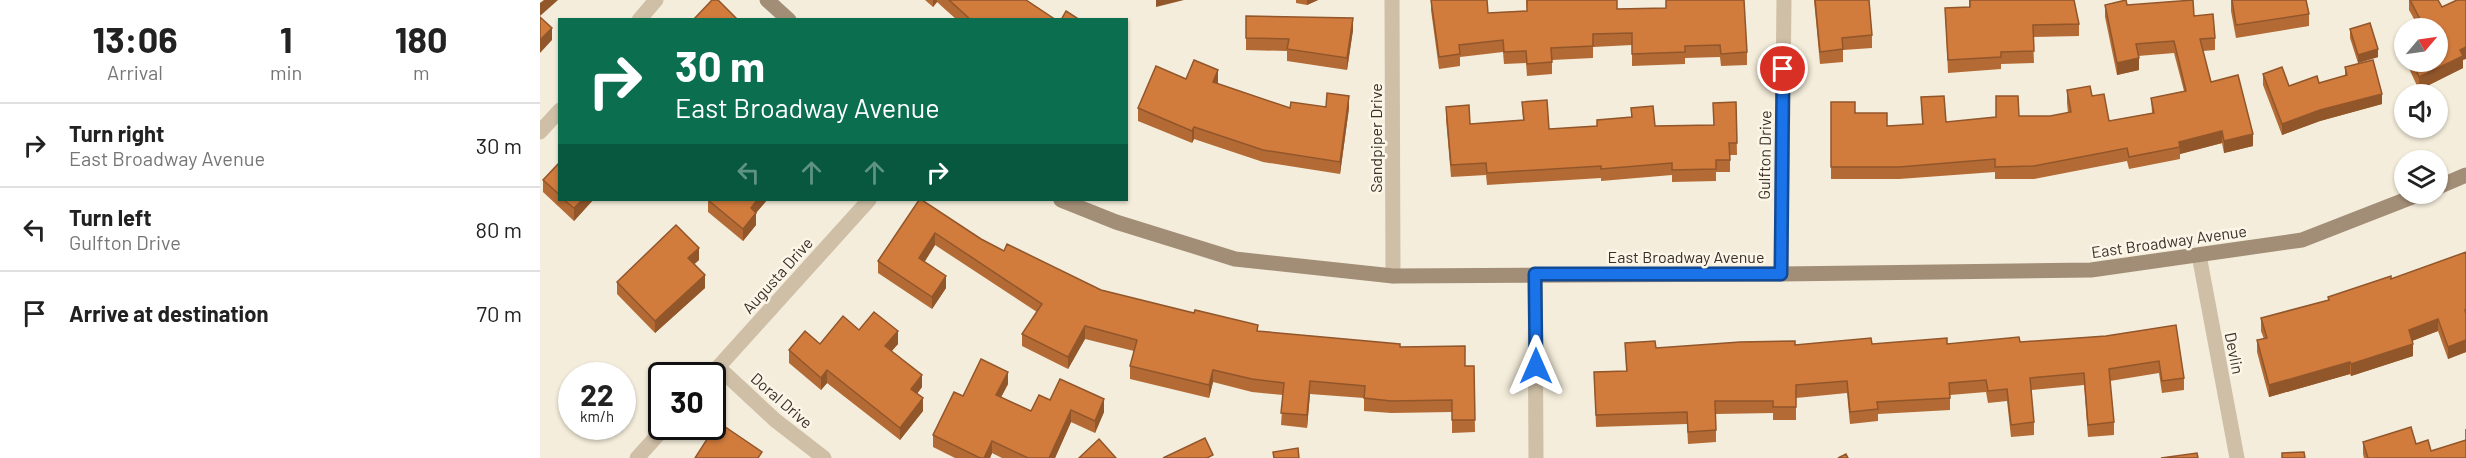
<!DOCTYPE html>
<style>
body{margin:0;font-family:Barlow,sans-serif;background:#f6f6f6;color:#222;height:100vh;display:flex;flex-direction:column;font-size:22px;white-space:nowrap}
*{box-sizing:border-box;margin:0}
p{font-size:20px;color:#767676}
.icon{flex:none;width:33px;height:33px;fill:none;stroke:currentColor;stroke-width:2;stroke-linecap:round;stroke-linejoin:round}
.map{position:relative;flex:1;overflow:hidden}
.side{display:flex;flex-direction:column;background:#fff;width:540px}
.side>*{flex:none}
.top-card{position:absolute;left:18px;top:18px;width:570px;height:183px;border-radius:0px;box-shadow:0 2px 4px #0004;background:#0b6e4f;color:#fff;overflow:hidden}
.needle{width:39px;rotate:61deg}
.tools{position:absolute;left:1854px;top:18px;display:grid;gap:12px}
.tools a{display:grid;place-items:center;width:54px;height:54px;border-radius:50%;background:#fff;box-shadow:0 2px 4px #0004;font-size:30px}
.speed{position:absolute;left:18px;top:362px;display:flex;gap:12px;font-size:30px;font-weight:700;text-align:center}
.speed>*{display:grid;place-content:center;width:78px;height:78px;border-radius:50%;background:#fff;box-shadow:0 2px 4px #0004;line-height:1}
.speed small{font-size:15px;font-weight:400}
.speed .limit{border:3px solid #111;border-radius:9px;background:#fff;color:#111}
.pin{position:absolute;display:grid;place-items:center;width:51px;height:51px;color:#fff;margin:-26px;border:3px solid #fff;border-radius:50%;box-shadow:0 2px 6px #0007}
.me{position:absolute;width:66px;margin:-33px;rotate:0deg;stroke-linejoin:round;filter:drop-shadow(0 0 4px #0008)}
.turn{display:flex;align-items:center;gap:21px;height:126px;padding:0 18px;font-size:27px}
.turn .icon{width:78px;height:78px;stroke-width:2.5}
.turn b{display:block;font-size:42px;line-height:51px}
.lanes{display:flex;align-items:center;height:57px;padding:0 18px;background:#0003;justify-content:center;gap:30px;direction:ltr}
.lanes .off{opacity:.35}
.eta{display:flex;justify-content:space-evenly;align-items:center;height:102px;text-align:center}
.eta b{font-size:36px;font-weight:700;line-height:42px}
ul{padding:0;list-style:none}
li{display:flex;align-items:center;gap:18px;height:84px;padding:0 18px;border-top:2px solid #e0e0e0}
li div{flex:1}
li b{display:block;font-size:22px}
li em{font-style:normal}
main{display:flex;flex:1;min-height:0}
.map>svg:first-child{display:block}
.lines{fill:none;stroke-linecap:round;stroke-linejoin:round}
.street{stroke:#cebfa6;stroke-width:15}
.secondary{stroke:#a28e77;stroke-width:15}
.wall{fill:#b46a34}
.shaded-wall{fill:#92562b}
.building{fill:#d17b3d;stroke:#92562b;stroke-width:1.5}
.route-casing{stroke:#114b97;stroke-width:15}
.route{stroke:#1a73e8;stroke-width:10}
.labels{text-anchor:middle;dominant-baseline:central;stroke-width:5;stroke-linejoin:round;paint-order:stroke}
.street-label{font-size:16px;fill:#393028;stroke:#fbf6e8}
</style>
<main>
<section class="side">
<div class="eta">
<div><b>13:06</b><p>Arrival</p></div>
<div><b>1</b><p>min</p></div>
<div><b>180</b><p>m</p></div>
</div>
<ul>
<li><svg class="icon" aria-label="right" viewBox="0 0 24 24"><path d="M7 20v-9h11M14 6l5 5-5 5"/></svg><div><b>Turn right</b><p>East Broadway Avenue</p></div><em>30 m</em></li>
<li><svg class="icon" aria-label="left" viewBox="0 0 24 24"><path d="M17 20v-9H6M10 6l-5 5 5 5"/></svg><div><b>Turn left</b><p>Gulfton Drive</p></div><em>80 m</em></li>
<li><svg class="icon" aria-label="arrive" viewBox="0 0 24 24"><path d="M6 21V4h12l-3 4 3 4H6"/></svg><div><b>Arrive at destination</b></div><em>70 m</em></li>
</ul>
</section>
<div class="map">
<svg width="1926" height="458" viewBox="0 0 1926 458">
<rect width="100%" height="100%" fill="#f4eddb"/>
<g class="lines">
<g class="street">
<path d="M852 0 853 276"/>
<path d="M99 20 116 0"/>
<path d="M0 132 20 110"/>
<path d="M1659 255 1697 458"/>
<path d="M995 274 996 458"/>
<path d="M1241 274 1244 0"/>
<path d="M178 367 235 420 284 458"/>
<path d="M171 375 329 200"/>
<path d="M97 458 126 426"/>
</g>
<g class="secondary">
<path d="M227 0 249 20"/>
<path d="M1898 187 1926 175"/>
<path d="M521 200 576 222 695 259 853 276 1241 274 1551 270 1762 240 1880 194"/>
</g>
</g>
<g class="wall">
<path d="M385 0H486L516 20H417L397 2 393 7Z"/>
<path d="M756 0H778L767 5 756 3Z"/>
<path d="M891 0 948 13 987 11 986 0H1008L1077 9 1126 8V0L1207 52V65L1181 66 1180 57 1145 58V64L1092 66V45L1053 47V58L1012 60V74L987 76 986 63 964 64 963 52 920 57V66L899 69 891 10Z"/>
<path d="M1274 0H1329L1332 35V48L1303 50V62L1280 64Z"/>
<path d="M1429 0H1534L1539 24V36L1493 37 1494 63 1461 64V69L1408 73 1405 8 1429 7Z"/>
<path d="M1691 0 1769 14V26L1696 38 1691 11Z"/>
<path d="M1869 0H1898L1923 60V68L1879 90 1866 62H1898L1869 10Z"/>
<path d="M1565 5H1587L1654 16 1675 38V50L1663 51 1671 82 1713 146 1684 153 1682 143 1640 154V159L1589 169 1587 161 1494 179H1455V172L1359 179H1291V102L1347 126 1382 124 1381 97 1406 122 1479 116H1510L1528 113 1527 103V90L1552 96 1569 121 1612 113 1611 98 1644 91 1634 53 1598 56 1599 70 1577 75 1565 17Z"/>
<path d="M706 16 813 30 807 70 747 61V51L706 50Z"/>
<path d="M1810 29 1838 57 1818 63 1810 38Z"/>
<path d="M1864 34V59L1860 49V37Z"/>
<path d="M1805 67 1842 104 1780 121 1742 135 1723 85V74L1749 86 1779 83 1805 76Z"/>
<path d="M646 79 678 82 677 84 750 108 786 107 809 108 800 174 723 162 654 139 652 143 598 121V108Z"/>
<path d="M982 102 1009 129 1057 126V120L1091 117V108L1115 126 1173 125 1196 102 1197 155H1190V172H1176V181L1132 182V175L1061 181V178L947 185 946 175 911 177 906 119V107L930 124 983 120Z"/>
<path d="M20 162V200H53L34 221 3 192V180Z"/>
<path d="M168 200H227L216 213V225L203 241 168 212Z"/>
<path d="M379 200 441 239 464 251 561 290 718 331 860 347 925 366H934L935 432 912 433V412L851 413 824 411V398L770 394 767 428 741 425 743 395 712 392 673 382 669 398 590 379V366L594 351 545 339 528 369 482 346V334L497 312 395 245 384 262 406 288 392 309 338 273V261Z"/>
<path d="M1926 252V352L1908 359 1898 331 1872 341 1873 356 1811 376 1810 374 1729 397 1717 352V340L1724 339 1721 331V318L1788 300V297L1851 279Z"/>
<path d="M159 260 154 264 165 288 115 333 77 294V282Z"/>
<path d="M1636 325 1644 378V390L1622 393 1619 373 1570 381 1574 422V435L1548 437 1544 385 1491 390 1494 422V435L1471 437 1467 401 1448 403 1446 392 1410 395V410L1338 414V421L1310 424 1307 393 1256 398V420H1233V413L1176 414V442L1148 444 1147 424 1056 427 1054 372 1086 371 1085 343 1116 348 1255 345 1407 344 1480 342 1566 336Z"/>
<path d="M319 330 358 344 351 351 382 387 377 394 383 411 360 440 287 383 281 390 249 363V350L280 344Z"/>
<path d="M468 384 461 397 491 411 510 400 564 412 555 433 531 422 515 458H462L452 453 450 458H415L393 447V435L423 396Z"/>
<path d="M1925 429H1926V458H1824L1823 454V442L1891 451 1925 440Z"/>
</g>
<g class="shaded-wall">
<path d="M4 0H18L0 16V3Z"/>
<path d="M393 0H397V2L393 7Z"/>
<path d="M616 0H644L616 7Z"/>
<path d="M767 0H778L767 5Z"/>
<path d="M813 18V30L807 70V58Z"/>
<path d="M12 28V40L0 53V40Z"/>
<path d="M1926 47V59L1923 60V68L1879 90V77L1920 50Z"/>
<path d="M1838 49V57L1818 63V55Z"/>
<path d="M1599 58V70L1577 75V63Z"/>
<path d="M678 70V82L673 95V82Z"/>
<path d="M1842 94V104L1780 121 1742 135V124L1780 110Z"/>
<path d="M809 96V108L800 174V162Z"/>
<path d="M654 127V139L652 143V131Z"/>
<path d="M1682 131V143L1640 154 1639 142Z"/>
<path d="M1713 134V146L1684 153V141Z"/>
<path d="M42 200H53L34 221V208Z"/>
<path d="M217 200H227L216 213V225L203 241V229L211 208Z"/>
<path d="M395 233V245L379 271V258Z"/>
<path d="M159 248V260L148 270V258Z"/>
<path d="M165 275V288L115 333V321Z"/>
<path d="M406 276V288L392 309V297Z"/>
<path d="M1898 319V331L1869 342V330Z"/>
<path d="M545 326V339L528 369V357Z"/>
<path d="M358 331V344L345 359V346Z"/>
<path d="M1926 340V352L1908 359V347Z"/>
<path d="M1873 344V356L1811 376V364Z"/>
<path d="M1810 362V374L1729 397V385Z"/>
<path d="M287 370V383L281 390V378Z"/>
<path d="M673 370V382L669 398V385Z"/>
<path d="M468 372V384L456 407V395Z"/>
<path d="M382 375V387L371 401V389Z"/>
<path d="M770 381V394L767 428V415Z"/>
<path d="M383 398V411L360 440V428Z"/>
<path d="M564 399V412L555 433V421Z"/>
<path d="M531 410V422L515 458H509Z"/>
<path d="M452 441V453L450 458H444Z"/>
</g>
<g class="building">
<path d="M172 0H178L198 20H153Z"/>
<path d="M409 0H486L516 20H431Z"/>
<path d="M891 0H947L948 13 987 11V0H1077V9L1126 8V0H1204L1207 52 1181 54 1180 45 1145 46V52L1092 54V33L1053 34V46L1011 48 1012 62 987 64 986 51 964 52 963 40 919 45 920 54 899 57Z"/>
<path d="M1275 0H1329L1332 35 1302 38 1303 49 1280 52Z"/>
<path d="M1430 0H1534L1539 24 1493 25 1494 51 1461 52V57L1408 60 1405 8 1430 7Z"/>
<path d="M1586 0 1587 5 1653 0 1654 16 1673 14 1675 38 1660 39 1671 82 1698 75 1713 134 1684 141 1682 131 1639 142 1640 147 1589 157 1587 148 1494 166 1455 167V159L1359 167H1291V102H1315V113H1347V126L1383 124 1381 97 1404 96 1406 122 1456 117V96H1478L1479 116H1510L1531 112 1527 90 1550 86 1552 96 1564 94 1569 121 1614 113 1611 98 1646 91 1634 41 1596 44 1599 58 1577 63 1565 5Z"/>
<path d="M1692 0H1766L1769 14 1696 25Z"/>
<path d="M1870 0H1898L1902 7 1917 0H1926V47L1920 50 1923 56 1879 77 1872 62H1898V28H1877L1883 25Z"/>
<path d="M526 11 540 20H521Z"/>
<path d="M706 16 813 18 807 58 747 49 749 39 706 38Z"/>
<path d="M0 17 12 28 0 40Z"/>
<path d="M1830 23 1838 49 1818 55 1810 29Z"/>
<path d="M1864 34V47L1860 37Z"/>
<path d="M654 60 678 70 673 82 750 108 751 102 786 107 787 93 809 96 800 162 723 150 654 127 652 131 598 108 616 66 646 79Z"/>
<path d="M1833 60 1842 94 1780 110 1742 124 1723 74 1742 67 1749 86 1777 76 1779 83 1807 75 1805 67Z"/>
<path d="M1007 100 1009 129 1057 126V120L1092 117 1091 108 1113 106 1115 126 1174 125 1173 103 1196 102 1197 143H1189L1190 160H1176V169L1132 170V163L1061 169V166L947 173 946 163 911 165 906 107 929 105 930 124 984 120 982 102Z"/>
<path d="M20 162V195L3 180Z"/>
<path d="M24 200H42L34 208Z"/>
<path d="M168 200H217L211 208 216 213 203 229Z"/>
<path d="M379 200H382L441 239 464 251 467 244 561 290 654 313 655 310 718 325 717 331 860 344V347L925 346V366H934L935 420H912V400L851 401 824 398 825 386 770 381 767 415 741 413 744 383 712 379 673 370 669 385 590 366 597 340 545 326 528 357 482 334 502 304 395 233 379 258 406 276 392 297 338 261Z"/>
<path d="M136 225 159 248 148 258 165 275 115 321 77 282Z"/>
<path d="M1926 252V309L1925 310 1926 314V340L1908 347 1898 319 1869 330 1873 344 1811 364 1810 362 1729 385 1717 340 1727 338 1721 318 1789 300 1788 297 1851 276V279Z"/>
<path d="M334 312 358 331 345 346 382 375 371 389 383 398 360 428 287 370 281 378 249 350 265 331 280 344 303 316 319 330Z"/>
<path d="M1636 325 1644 378 1622 381 1619 361 1569 369 1574 422 1548 425 1544 373 1490 378 1494 422 1471 425 1467 389 1448 391 1446 380 1409 383 1410 398 1337 402 1338 409 1310 412 1307 381 1256 385V407H1233V401H1175L1176 430 1148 432 1147 412 1056 415 1054 372 1087 371 1085 343 1115 341 1116 348 1200 342 1255 341V345L1331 338 1332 344 1407 338V344L1479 337 1480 342 1566 336Z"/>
<path d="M441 359 468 372 456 395 491 411 499 395 510 400 520 379 564 399 555 421 531 410 509 458H488L452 441 444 458H440L393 435 414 392 423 396Z"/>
<path d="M178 422 222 452 218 458H155Z"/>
<path d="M1871 427 1876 444 1888 440 1891 451 1926 440V458H1828L1823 442Z"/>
<path d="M665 438 673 455 667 458H623Z"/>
<path d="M559 439 576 458H539Z"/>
<path d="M758 448 759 458H734L733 452Z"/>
<path d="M1764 452 1765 458H1742V453Z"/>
<path d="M1657 453 1658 458H1621Z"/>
<path d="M1306 454 1308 458H1298Z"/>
</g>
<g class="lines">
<g class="route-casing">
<path id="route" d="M996 366 995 274H1241L1243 69"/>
</g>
<use href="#route" class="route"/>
</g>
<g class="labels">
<g class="street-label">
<text transform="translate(835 138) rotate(-90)">Sandpiper Drive</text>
<text transform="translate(1224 155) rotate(-89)">Gulfton Drive</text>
<text transform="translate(1629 241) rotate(-8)">East Broadway Avenue</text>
<text x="1146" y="256">East Broadway Avenue</text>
<text transform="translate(237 275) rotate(-48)">Augusta Drive</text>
<text transform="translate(1695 353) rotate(79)">Devlin</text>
<text transform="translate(242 400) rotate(41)">Doral Drive</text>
</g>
</g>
</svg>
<div class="tools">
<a><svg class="needle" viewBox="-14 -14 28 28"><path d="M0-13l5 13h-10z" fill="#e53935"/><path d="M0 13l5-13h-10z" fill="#767676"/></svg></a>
<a><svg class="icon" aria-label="sound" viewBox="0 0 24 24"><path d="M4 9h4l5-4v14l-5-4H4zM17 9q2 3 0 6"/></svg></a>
<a><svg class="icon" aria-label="layers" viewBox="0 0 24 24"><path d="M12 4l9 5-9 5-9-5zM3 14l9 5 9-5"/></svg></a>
</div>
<div class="speed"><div>22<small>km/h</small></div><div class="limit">30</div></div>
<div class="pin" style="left:1243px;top:69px;background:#d93025"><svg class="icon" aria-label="arrive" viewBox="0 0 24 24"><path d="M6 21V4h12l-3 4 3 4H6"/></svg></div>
<svg class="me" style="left:996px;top:366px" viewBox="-20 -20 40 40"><path d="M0-17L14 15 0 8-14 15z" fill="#1a73e8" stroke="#fff" stroke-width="4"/></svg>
<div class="top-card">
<div class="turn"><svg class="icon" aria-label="right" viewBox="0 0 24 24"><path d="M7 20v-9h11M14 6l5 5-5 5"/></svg><div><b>30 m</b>East Broadway Avenue</div></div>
<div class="lanes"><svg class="icon off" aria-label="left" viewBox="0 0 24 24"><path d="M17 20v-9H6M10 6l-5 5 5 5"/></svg><svg class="icon off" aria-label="ahead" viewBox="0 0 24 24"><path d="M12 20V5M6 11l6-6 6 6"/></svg><svg class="icon off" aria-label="ahead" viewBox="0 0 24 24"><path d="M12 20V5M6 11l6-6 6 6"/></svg><svg class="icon" aria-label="right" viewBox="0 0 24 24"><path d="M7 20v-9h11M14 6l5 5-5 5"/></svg></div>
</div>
</div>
</main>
